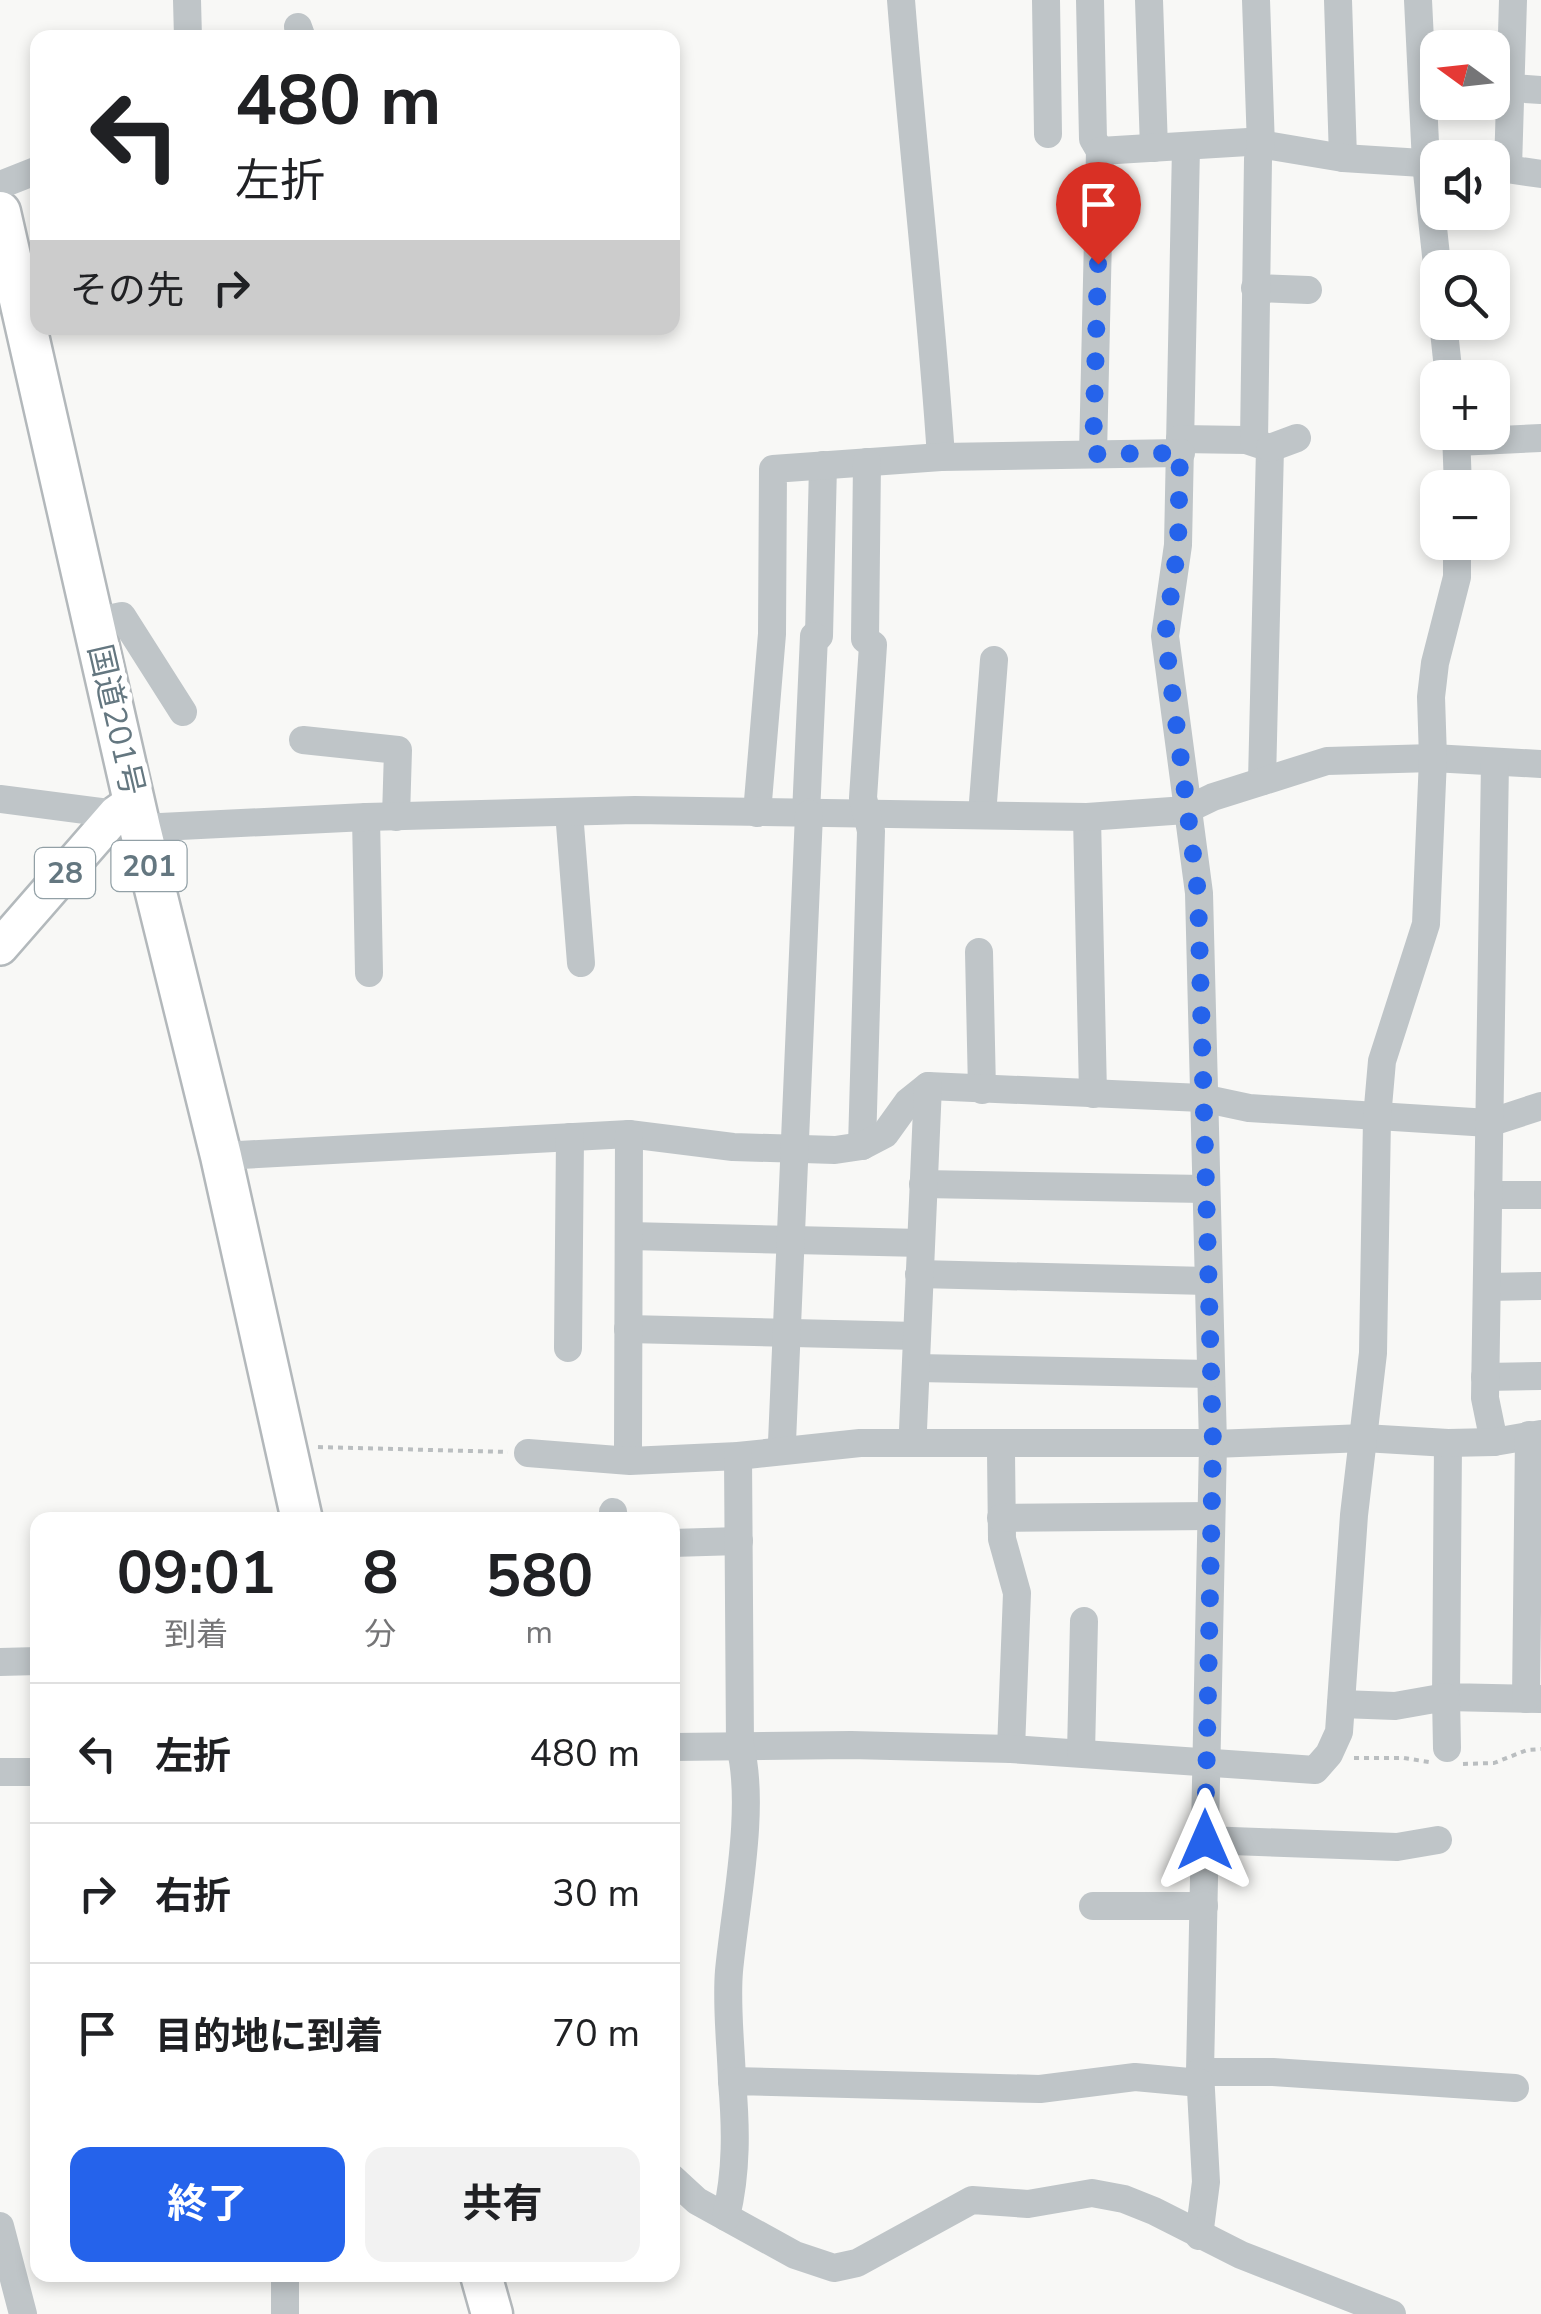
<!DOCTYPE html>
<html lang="ja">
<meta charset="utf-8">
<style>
body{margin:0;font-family:"Nunito Sans","Noto Sans JP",sans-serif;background:#f2f2f2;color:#202124;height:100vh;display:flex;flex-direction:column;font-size:38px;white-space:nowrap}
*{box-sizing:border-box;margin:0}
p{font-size:32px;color:#757577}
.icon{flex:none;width:55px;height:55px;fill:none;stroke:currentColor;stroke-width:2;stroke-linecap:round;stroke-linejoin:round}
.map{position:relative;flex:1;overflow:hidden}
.details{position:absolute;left:30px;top:1512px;width:650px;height:770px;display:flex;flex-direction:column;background:#fff;border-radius:20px;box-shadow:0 5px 15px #0003}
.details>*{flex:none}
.banner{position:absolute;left:30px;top:30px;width:650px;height:305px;border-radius:20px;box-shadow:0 5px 15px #0003;background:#fff;color:#202124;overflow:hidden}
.needle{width:65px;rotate:285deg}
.buttons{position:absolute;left:1420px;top:30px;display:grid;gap:20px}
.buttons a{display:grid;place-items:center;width:90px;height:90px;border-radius:20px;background:#fff;box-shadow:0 5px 15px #0003;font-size:50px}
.pin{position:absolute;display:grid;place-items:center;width:85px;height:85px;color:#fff;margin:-102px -42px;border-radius:50% 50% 50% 0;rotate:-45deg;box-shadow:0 0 10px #0007}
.pin .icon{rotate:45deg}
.me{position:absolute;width:110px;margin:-55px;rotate:0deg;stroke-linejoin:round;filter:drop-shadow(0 0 8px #0008)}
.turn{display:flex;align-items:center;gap:35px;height:210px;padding:0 40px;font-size:45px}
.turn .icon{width:130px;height:130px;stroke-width:2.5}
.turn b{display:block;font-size:70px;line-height:85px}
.then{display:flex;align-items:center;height:95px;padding:0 40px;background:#0003;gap:20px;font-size:38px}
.eta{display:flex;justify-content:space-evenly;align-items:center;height:170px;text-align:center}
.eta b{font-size:60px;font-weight:700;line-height:70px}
.button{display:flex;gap:20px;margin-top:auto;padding:20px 40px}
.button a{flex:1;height:115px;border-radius:20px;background:#2563eb;color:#fff;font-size:40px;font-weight:700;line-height:115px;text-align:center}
.button a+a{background:#f2f2f2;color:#202124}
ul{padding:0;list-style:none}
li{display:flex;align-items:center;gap:30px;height:140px;padding:0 40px;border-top:2px solid #e0e0e0}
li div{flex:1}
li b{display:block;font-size:38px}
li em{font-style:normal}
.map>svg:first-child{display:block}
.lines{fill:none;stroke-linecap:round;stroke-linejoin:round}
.major-casing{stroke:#b3b9bc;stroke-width:40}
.highway-casing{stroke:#b3b8bb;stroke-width:45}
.path{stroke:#babec0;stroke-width:4;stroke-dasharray:5 5;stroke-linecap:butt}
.minor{stroke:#bfc5c8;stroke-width:28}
.major{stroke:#fff;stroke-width:35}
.highway{stroke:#fff;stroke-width:40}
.route{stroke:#2563eb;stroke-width:18;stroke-dasharray:0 32.4}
.labels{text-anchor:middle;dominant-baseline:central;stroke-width:10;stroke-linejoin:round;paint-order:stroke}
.shield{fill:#fff;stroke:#92a0a6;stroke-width:2.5}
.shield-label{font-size:30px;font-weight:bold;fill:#647780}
.street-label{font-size:32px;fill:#647780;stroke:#fff}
</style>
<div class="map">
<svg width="1541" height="2314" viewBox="0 0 1541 2314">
<rect width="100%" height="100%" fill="#f8f8f6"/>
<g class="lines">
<g class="major-casing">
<path id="major" d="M0 947 116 814 134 801"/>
</g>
<g class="highway-casing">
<g id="highway">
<path d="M0 212 140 828 221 1156 302 1520"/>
<path d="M481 2275 492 2314"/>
</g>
</g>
<g class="path">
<path d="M318 1447 508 1452"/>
<path d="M1354 1758H1404L1429 1762"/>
<path d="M1463 1764 1494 1763 1527 1750 1541 1749"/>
</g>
<g class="minor">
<path d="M187 0 188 38"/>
<path d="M901 0C913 153 931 304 941 457"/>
<path d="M1046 0 1048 134"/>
<path d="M1090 0 1093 139 1100 151 1093 454"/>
<path d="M1149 0 1154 148"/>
<path d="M1338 0 1343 158"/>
<path d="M1418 0 1426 163 1438 274"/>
<path d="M298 27 302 38"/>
<path d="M1510 88 1541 90"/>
<path d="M1186 147 1178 545 1165 636 1199 893 1213 1444 1200 2072 1206 2182 1199 2236"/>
<path d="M1100 151 1248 142 1343 158 1438 164"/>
<path d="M1493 167 1541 174"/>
<path d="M1508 168 1513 0"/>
<path d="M0 185 38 170"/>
<path d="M1255 288 1308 290"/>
<path d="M1443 322 1449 378"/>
<path d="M1456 432 1458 488"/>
<path d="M1180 439 1246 440 1270 448 1262 781"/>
<path d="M1254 441 1258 159 1261 147 1256 0"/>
<path d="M1457 442 1541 438"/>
<path d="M1270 448 1297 438"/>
<path d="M94 622 122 616 183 712"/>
<path d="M819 636 823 465"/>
<path d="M303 740 398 750 396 817"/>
<path d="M0 799 116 814"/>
<path d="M569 812 581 963"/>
<path d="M757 813 772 634 773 469 941 457 1181 453"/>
<path d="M806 814 814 636"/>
<path d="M982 815 994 660"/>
<path d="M366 817 369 973"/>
<path d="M1087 817 1093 1094"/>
<path d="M140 828 366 817 635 810 1087 817 1186 810 1213 797 1327 761 1433 758 1541 764"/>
<path d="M979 952 982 1090"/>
<path d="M862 1146 871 831 863 798 873 645 865 639 867 462"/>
<path d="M221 1156 629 1134 733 1147 835 1150 862 1146 885 1134 908 1102 928 1086 1202 1098 1249 1108 1489 1123 1541 1106"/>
<path d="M923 1184 1204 1189"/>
<path d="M1488 1195H1541"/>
<path d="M629 1236 921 1243"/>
<path d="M919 1274 1207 1281"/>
<path d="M1487 1287 1541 1286"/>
<path d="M628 1329 917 1336"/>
<path d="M568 1348 570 1137"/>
<path d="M917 1368 1209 1374"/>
<path d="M1485 1377 1541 1376"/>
<path d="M913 1430 928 1086"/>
<path d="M782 1442 809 814"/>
<path d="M1494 1442 1485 1398 1495 762"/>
<path d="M1448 1443 1446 1697 1541 1699"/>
<path d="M1213 1444 1364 1438 1448 1443 1494 1442 1541 1434"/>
<path d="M628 1450 629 1134"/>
<path d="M1001 1452 1002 1539 1017 1593 1011 1749"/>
<path d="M528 1453 630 1461 738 1456 860 1443H1198"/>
<path d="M613 1512 614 1520"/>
<path d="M1001 1518 1211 1516"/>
<path d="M672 1543 739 1541"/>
<path d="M0 1662 38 1661"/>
<path d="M1526 1699 1529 1435"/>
<path d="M1341 1704 1395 1706 1446 1697 1447 1748"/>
<path d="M672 1747 851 1745 1011 1749 1315 1770 1329 1754 1339 1732 1354 1515 1373 1353 1377 1118 1382 1061 1426 924 1433 758 1431 697 1435 663 1457 577V542"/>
<path d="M1081 1753 1084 1621"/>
<path d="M0 1772H38"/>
<path d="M1205 1840 1397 1847 1438 1840"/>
<path d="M1093 1906H1204"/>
<path d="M1200 2072H1273L1515 2088"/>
<path d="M732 2081C731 2045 726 2007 729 1971 735 1906 756 1808 740 1746L738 1456"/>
<path d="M672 2178 697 2201 795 2255 834 2268 857 2263 972 2200 1028 2204 1092 2193 1124 2199 1154 2211 1241 2255 1392 2314"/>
<path d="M726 2217C737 2171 736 2127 732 2081L1040 2089 1135 2077 1200 2083"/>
<path d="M0 2226 23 2314"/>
<path d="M285 2314V2275"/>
</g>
<use href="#major" class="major"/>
<use href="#highway" class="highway"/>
</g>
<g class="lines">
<path class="route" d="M1098 264 1093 454 1180 453 1178 545 1165 636 1198 893 1213 1444 1205 1840"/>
</g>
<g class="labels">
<g class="shield">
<rect x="111.5" y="841" width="75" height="50" rx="8"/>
<rect x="35" y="848" width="60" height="50" rx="8"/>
</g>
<g class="shield-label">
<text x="149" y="866">201</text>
<text x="65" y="873">28</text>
</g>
<g class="street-label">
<text transform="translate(116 720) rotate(77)">国道201号</text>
</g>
</g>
</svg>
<div class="buttons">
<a><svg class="needle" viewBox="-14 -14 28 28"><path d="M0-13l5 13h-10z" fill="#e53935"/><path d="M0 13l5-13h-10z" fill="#757577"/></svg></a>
<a><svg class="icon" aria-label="sound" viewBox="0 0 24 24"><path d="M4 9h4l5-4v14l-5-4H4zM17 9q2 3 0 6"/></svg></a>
<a><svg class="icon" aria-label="search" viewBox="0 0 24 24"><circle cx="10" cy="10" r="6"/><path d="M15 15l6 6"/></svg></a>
<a>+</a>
<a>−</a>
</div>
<div class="pin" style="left:1098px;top:264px;background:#d93025"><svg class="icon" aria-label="arrive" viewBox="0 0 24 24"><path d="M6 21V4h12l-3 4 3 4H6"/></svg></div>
<svg class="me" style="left:1205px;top:1840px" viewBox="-20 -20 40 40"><path d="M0-17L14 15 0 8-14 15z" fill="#2563eb" stroke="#fff" stroke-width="4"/></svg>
<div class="banner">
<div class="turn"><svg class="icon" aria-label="left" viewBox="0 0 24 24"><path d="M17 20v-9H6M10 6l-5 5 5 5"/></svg><div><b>480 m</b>左折</div></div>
<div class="then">その先<svg class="icon" aria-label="right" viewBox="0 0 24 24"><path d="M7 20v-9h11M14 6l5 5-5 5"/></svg></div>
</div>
<section class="details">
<div class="eta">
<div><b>09:01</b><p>到着</p></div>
<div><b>8</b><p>分</p></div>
<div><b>580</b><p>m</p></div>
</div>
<ul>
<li><svg class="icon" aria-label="left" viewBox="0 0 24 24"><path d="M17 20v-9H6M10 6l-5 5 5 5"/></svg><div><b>左折</b></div><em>480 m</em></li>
<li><svg class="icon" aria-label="right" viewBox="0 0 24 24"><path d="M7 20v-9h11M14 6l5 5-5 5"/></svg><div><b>右折</b></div><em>30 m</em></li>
<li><svg class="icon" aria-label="arrive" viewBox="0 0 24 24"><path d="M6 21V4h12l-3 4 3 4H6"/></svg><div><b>目的地に到着</b></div><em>70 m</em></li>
</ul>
<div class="button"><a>終了</a><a>共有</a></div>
</section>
</div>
